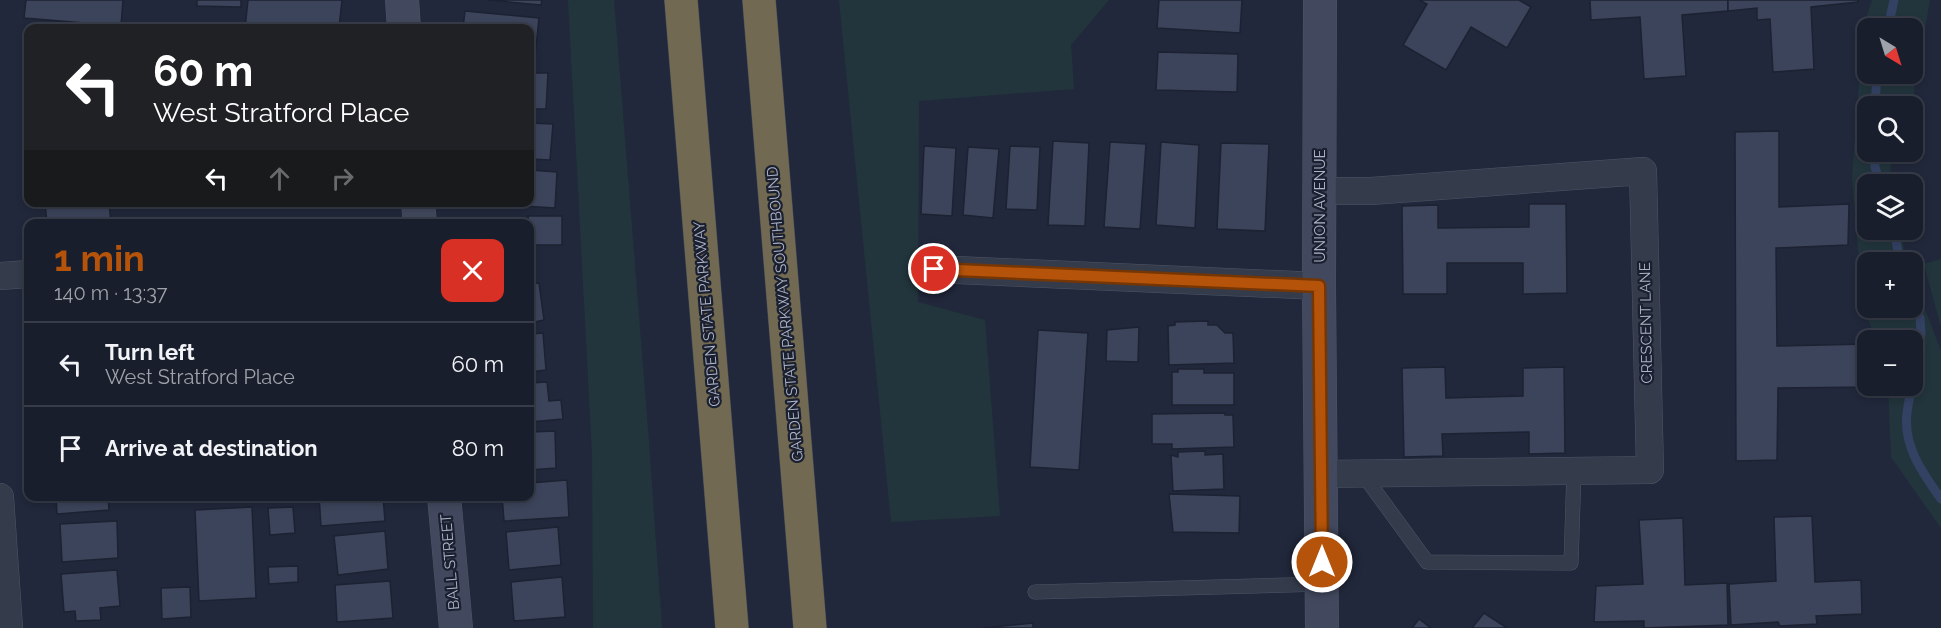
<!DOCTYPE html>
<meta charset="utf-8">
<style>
body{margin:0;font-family:Raleway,sans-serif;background:#222734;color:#f1f3f6;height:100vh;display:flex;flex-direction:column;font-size:22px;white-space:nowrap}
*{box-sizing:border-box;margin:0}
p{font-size:20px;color:#9fa2a9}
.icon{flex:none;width:33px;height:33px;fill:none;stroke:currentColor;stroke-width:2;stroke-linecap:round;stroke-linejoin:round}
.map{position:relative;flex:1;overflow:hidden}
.drawer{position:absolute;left:24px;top:219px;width:510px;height:282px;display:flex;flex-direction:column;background:#191e2c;border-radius:12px;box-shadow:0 3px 9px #0003,0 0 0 2px #373c48}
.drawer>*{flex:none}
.top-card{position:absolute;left:24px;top:24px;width:510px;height:183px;border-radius:12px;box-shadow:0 3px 9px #0003,0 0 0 2px #373c48;background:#202124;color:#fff;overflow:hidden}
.needle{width:39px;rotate:142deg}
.fabs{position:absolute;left:1857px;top:18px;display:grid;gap:12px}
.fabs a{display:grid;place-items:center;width:66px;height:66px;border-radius:12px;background:#191e2c;box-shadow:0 3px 9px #0003,0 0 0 2px #373c48;font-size:30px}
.pin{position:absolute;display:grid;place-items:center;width:51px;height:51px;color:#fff;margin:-26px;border:3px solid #fff;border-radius:50%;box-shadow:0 2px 6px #0007}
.me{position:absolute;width:66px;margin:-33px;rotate:0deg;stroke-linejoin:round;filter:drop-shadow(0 0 4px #0008)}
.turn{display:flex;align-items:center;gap:21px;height:126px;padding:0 30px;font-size:27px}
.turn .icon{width:78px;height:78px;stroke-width:2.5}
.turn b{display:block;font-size:42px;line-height:51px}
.lanes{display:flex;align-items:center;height:57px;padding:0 30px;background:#0003;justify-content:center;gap:30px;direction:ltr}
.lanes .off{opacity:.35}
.round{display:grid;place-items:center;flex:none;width:63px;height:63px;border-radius:12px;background:#222734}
.head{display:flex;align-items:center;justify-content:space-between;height:102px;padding:0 30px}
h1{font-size:36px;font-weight:700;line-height:45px;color:#b45309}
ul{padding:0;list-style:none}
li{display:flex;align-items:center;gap:18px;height:84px;padding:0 30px;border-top:2px solid #373c48}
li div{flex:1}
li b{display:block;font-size:22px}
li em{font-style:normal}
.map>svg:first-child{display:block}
.green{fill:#22353c;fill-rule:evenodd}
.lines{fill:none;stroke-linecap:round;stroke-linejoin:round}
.stream{stroke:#334163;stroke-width:9}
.building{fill:#3c445b;stroke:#1c2232;stroke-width:1.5}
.lane-casing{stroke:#4f5566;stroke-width:15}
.street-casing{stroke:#4f5566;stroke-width:28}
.secondary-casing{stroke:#4f5566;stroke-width:34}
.highway-casing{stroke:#3f4556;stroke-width:34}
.lane{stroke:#343b4b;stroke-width:14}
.street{stroke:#343b4b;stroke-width:27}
.secondary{stroke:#42495e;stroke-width:33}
.highway{stroke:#716951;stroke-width:33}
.route-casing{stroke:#753606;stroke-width:15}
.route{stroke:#b45309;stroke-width:10}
.labels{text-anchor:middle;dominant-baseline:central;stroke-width:4.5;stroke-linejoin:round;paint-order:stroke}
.street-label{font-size:15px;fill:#afb5c7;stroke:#1a2030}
</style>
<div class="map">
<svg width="1941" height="628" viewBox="0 0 1941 628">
<rect width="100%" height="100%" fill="#21283b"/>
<g class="green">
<path d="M568 0H614L649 442 662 628H593L592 453Z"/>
<path d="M839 0H1109L1071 45 1074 89 919 101 918 302 985 320 1000 516 891 522Z"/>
<path d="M1872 0H1930L1913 97 1905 106H1868V152H1891L1890 184H1868V230H1900L1907 262H1868V308H1912L1913 278 1941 351V528L1891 457 1888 386H1912V340H1877L1863 308 1852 178 1863 28ZM1868 28H1912V74H1868Z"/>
<path d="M1941 259V327L1924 264Z"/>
</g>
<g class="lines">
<g class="stream">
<path d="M1888 28 1894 0"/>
<path d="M1875 106 1877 74"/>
<path d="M1874 152 1875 167 1880 184"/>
<path d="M1894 230 1900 262"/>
<path d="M1912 300 1920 318 1921 333 1912 385"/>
<path d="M1912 386C1910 395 1908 404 1907 413 1903 447 1923 473 1941 499"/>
</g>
</g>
<g class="building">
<path d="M26 0H123L121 26 24 18Z"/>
<path d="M197 0H241V7L197 6Z"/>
<path d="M248 0H342L339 28H245Z"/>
<path d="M488 0H542L541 5Z"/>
<path d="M1159 0H1242L1240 33 1157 28Z"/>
<path d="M1419 0H1519L1531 7 1507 48 1471 27 1446 70 1403 45 1427 4Z"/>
<path d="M1590 0H1728V11L1682 15 1686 76 1644 79 1640 17 1591 20Z"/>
<path d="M1728 0H1858V2L1811 7 1814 69 1773 72 1770 19 1757 20V8L1728 11Z"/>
<path d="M465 11 539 18 535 56 530 55V28H463Z"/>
<path d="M25 37H28V71H27Z"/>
<path d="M1158 52 1238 54 1237 92 1156 90Z"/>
<path d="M530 73H548L546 109H530Z"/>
<path d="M530 123 553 124 550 160 530 159Z"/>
<path d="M1779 131V207L1849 204 1848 245 1776 248 1777 346 1868 344V386L1869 387 1778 388 1777 460 1736 461 1735 132Z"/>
<path d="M1053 141 1089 143 1085 226 1048 225Z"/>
<path d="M1110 142 1146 144 1140 229 1104 227Z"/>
<path d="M1161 142 1199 145 1195 228 1156 225Z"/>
<path d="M1221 143 1269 144 1265 231 1217 229Z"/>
<path d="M924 146 956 148 952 216 921 214Z"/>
<path d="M1010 146 1040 147 1037 210 1006 209Z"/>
<path d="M968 147 999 149 993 218 963 215Z"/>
<path d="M530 170 557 172 555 208 475 203 530 202Z"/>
<path d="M45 202H109L111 224H47Z"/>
<path d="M324 202H351V206L324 208Z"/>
<path d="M1529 204H1566L1567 293 1523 294V263H1447V294H1403L1402 206 1438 205V228L1529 227Z"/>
<path d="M528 216H562V245H530Z"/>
<path d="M539 283 544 320 530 323V284Z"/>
<path d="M1208 321V325H1217L1225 333H1233L1234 363 1169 365 1168 326 1175 325V322Z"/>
<path d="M1139 327 1138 362 1106 361 1107 330Z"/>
<path d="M1038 330 1088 333 1079 470 1030 467Z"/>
<path d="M543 333 546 370 530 372V334Z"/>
<path d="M1445 367 1446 398 1523 396V368L1564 367 1565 453 1529 454V432L1442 434 1443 456 1404 457 1402 368Z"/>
<path d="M1178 369H1204V373H1234V405H1172V372H1178Z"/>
<path d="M547 382 549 401 561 400 563 419 530 422V383Z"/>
<path d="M1225 413V415H1233L1234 447 1172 449V444H1152V414Z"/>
<path d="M555 431 556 468 530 470V432Z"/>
<path d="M1205 451V455L1223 454 1224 489 1173 491 1171 455 1178 457V452Z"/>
<path d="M567 480 569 517 504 521 502 496H530V483Z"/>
<path d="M1169 494 1240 496 1239 533 1173 532Z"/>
<path d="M56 496H108L109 510 57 514Z"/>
<path d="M319 496H383L385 521 321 526Z"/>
<path d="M252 507 256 598 199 601 195 510Z"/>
<path d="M293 507 295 533 270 535 268 508Z"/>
<path d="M1812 516 1815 582 1861 580 1862 614 1816 616 1817 624 1780 626 1778 622 1731 625 1729 584 1776 581 1774 517Z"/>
<path d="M1683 518 1685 585 1727 583 1728 625 1644 628V621L1594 622 1596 586 1643 584 1639 520Z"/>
<path d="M117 521 118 558 62 562 60 524Z"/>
<path d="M558 527 561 565 509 570 506 532Z"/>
<path d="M385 531 388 569 338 575 334 536Z"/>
<path d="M298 566V582L269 584 268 567Z"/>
<path d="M117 570 120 606 100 608 101 620 76 621 75 611 64 612 61 574Z"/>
<path d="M562 577 565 617 514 621 511 582Z"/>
<path d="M390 581 393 618 337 622 335 585Z"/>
<path d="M190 587 191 617 162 619 161 588Z"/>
<path d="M1484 613 1507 628H1472Z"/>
<path d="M1419 619 1431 628H1412Z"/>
<path d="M1033 623V628H983Z"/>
</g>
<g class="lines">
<g class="lane-casing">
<g id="lane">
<path d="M1362 473 1427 562 1571 563 1574 471"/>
<path d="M1035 592 1322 584"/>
</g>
</g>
<g class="street-casing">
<g id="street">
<path d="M1320 191H1371L1643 171 1650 470 1321 474"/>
<path d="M934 269 1319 286"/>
<path d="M0 276 28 274"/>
<path d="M0 497 9 628"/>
</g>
</g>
<g class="secondary-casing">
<g id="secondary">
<path d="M402 0 404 28"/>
<path d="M1320 0 1319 286 1322 628"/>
<path d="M418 202 420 224"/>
<path d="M444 496 456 628"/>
</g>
</g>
<g class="highway-casing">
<g id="highway">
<path d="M681 0 732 628"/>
<path d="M759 0 810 628"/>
</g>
</g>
<use href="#lane" class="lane"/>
<use href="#street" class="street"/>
<use href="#secondary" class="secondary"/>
<use href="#highway" class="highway"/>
</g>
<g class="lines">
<g class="route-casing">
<path id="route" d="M934 269 1319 286 1322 562"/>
</g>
<use href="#route" class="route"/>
</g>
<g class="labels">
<g class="street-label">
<text transform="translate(1320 206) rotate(-90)">UNION AVENUE</text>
<text transform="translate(707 314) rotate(-95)">GARDEN STATE PARKWAY</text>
<text transform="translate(785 314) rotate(-95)">GARDEN STATE PARKWAY SOUTHBOUND</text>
<text transform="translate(1646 323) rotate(-91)">CRESCENT LANE</text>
<text transform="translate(450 562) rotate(-95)">BALL STREET</text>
</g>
</g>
</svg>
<div class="fabs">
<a><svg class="needle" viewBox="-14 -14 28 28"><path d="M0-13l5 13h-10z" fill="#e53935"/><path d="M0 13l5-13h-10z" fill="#9fa2a9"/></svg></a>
<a><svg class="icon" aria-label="search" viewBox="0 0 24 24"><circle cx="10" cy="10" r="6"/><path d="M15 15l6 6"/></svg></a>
<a><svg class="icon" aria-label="layers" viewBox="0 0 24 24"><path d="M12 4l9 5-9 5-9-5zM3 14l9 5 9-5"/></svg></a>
<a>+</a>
<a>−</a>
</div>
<div class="pin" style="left:934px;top:269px;background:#d93025"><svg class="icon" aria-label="arrive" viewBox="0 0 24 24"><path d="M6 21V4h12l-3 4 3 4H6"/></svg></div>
<svg class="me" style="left:1322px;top:562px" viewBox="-20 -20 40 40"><circle r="17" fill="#b45309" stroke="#fff" stroke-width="3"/><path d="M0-11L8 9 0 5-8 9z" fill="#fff"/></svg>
<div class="top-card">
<div class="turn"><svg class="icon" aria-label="left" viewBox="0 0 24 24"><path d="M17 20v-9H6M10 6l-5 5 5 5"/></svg><div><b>60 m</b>West Stratford Place</div></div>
<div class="lanes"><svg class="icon" aria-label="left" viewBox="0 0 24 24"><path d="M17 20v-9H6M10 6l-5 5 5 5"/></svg><svg class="icon off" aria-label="ahead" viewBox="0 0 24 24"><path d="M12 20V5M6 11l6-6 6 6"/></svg><svg class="icon off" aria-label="right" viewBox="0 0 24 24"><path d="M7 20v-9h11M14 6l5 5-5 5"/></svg></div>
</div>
<section class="drawer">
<div class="head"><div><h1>1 min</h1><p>140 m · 13:37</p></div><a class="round" style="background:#d93025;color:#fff"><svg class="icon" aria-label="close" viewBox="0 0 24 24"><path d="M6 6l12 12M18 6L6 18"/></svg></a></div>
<ul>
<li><svg class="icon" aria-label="left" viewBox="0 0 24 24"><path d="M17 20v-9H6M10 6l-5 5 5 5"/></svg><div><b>Turn left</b><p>West Stratford Place</p></div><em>60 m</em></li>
<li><svg class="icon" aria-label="arrive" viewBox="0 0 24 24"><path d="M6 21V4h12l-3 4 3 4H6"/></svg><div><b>Arrive at destination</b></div><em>80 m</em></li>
</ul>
</section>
</div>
